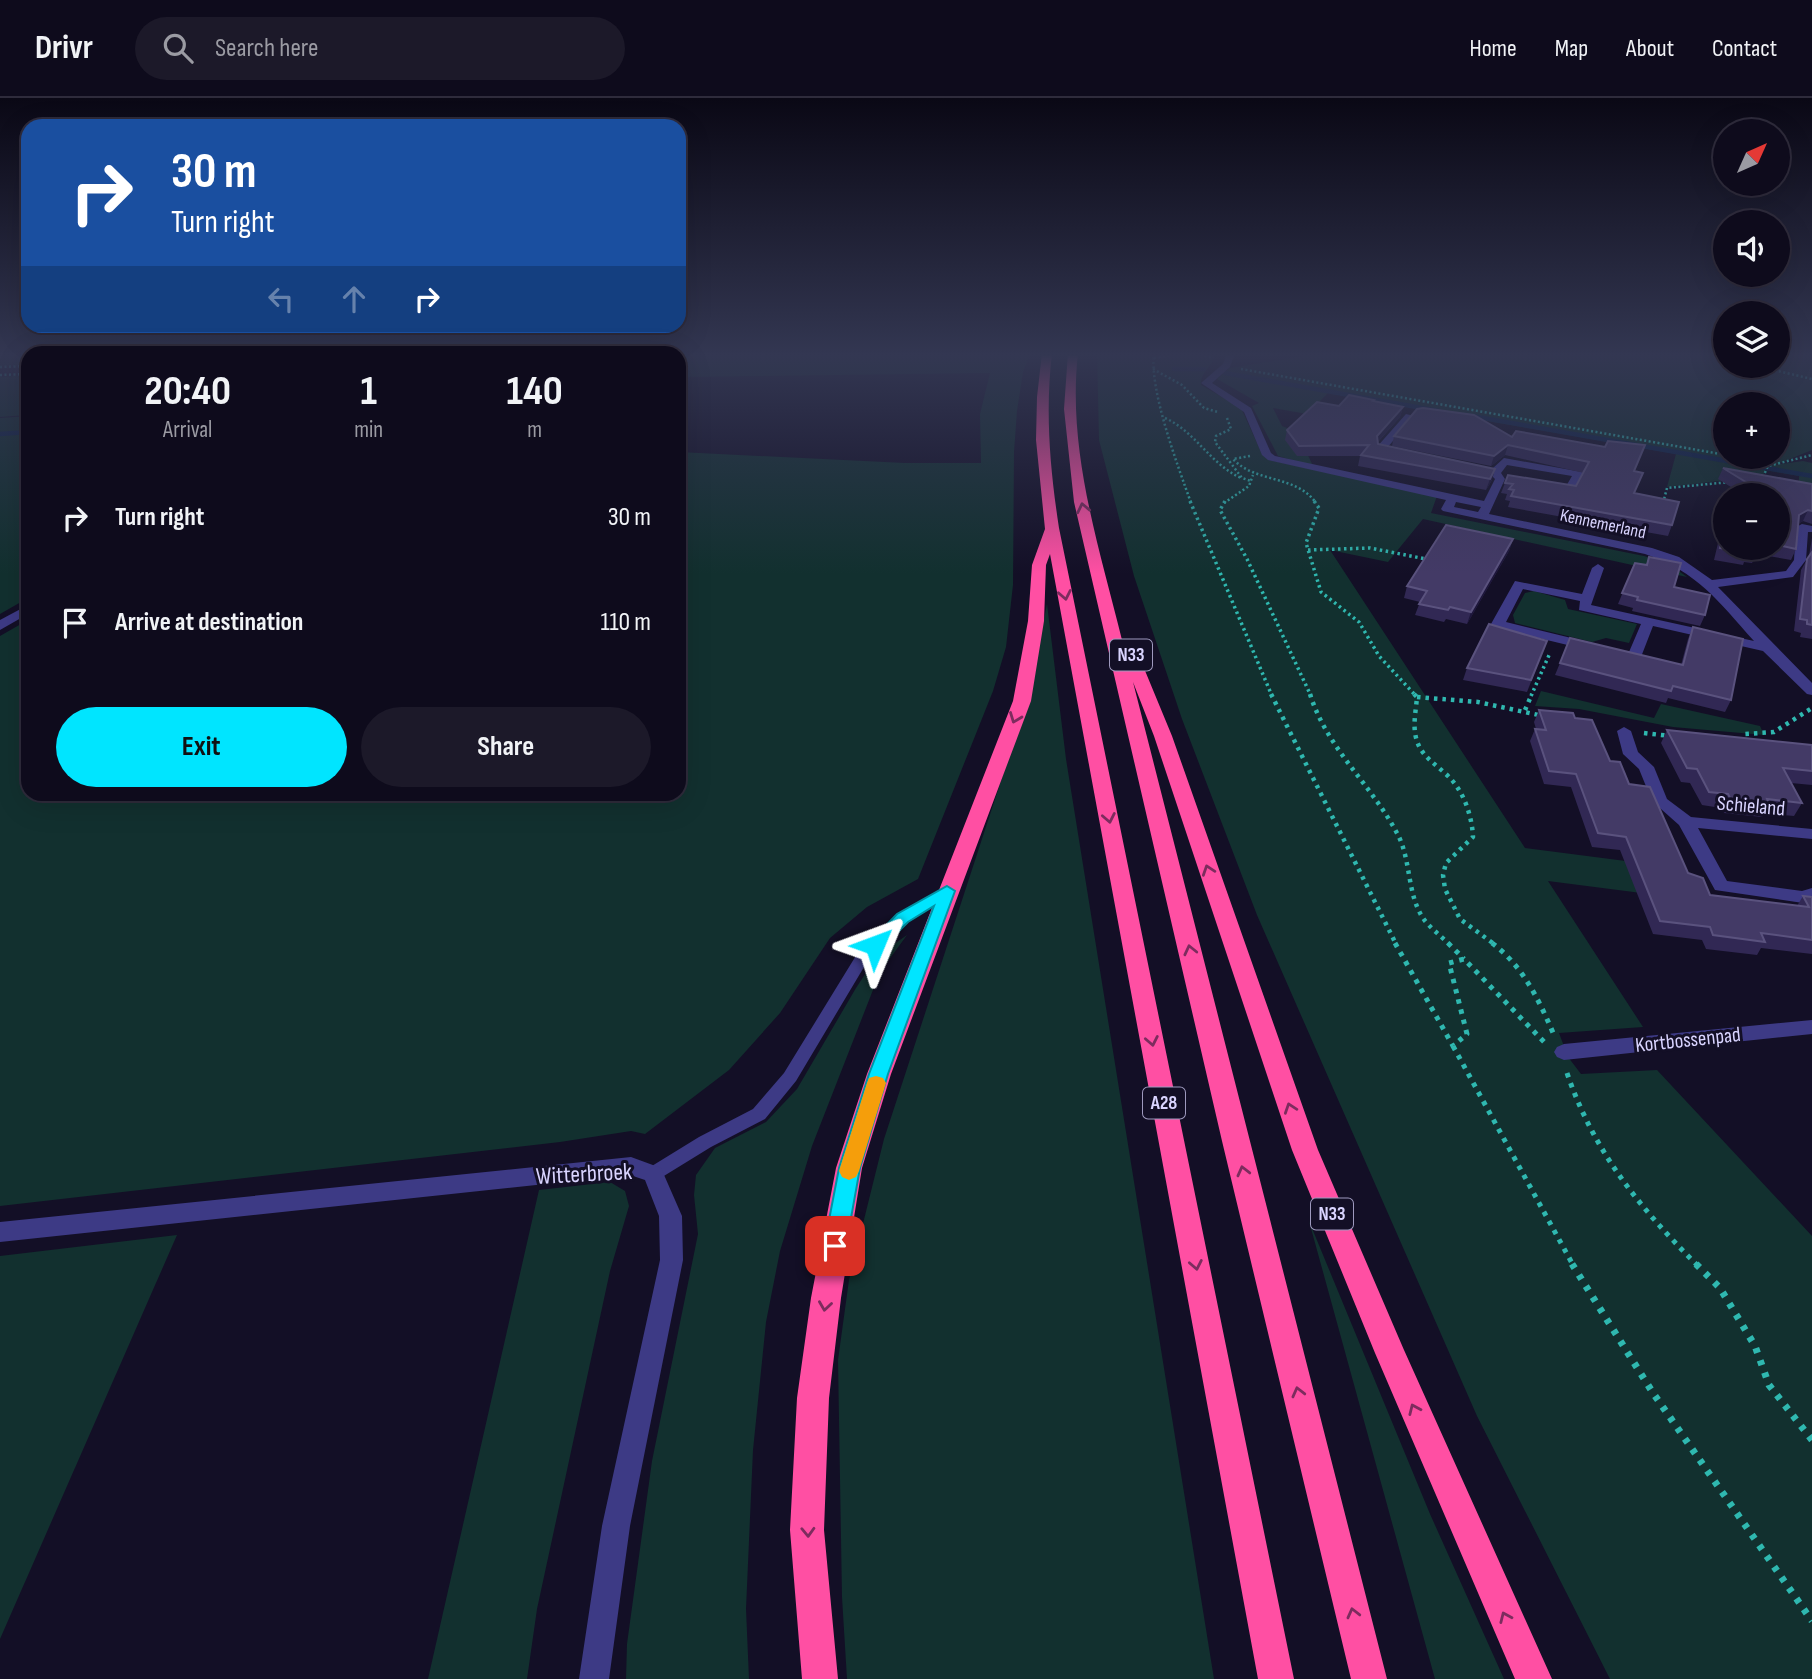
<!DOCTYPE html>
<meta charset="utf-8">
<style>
body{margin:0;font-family:"Sofia Sans Condensed",sans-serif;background:#1c1929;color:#f1f3f6;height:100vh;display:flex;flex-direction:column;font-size:26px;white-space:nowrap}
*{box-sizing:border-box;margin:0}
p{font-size:23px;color:#9b9ba3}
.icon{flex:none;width:38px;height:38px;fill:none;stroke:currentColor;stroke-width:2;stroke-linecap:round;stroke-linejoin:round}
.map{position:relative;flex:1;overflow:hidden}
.side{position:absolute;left:21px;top:248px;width:665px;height:455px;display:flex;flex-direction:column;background:#0e0b1c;border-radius:21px;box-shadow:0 7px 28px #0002,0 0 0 2px #2e2b3b}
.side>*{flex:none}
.banner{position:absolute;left:21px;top:21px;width:665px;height:214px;border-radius:21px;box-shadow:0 7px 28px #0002,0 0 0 2px #2e2b3b;background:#1a4fa0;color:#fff;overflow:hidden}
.needle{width:46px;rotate:45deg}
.tools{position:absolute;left:1713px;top:21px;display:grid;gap:14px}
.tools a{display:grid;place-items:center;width:77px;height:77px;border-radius:50%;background:#0e0b1c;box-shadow:0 7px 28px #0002,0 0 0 2px #2e2b3b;font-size:35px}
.pin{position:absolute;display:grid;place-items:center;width:60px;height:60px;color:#fff;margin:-30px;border-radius:14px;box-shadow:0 4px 10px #0006}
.me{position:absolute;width:77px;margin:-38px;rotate:46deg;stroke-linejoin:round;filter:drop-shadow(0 0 5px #0008)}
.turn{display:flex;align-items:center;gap:24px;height:147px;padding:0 35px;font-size:32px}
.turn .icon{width:91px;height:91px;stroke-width:2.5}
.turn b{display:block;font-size:49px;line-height:60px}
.lanes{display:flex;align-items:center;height:66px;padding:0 35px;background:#0003;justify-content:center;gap:35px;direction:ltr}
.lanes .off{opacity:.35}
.eta{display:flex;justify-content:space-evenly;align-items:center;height:119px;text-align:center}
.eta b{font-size:42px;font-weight:700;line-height:49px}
.primary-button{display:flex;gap:14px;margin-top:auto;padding:14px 35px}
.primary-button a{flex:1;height:80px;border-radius:42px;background:#00e5ff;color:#111;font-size:28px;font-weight:700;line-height:80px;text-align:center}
.primary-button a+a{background:#1c1929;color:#f1f3f6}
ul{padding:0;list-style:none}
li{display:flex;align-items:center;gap:21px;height:105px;padding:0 35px}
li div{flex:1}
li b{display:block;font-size:26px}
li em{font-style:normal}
header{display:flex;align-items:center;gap:42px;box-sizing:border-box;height:98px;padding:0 35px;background:#0e0b1c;border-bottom:2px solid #2e2b3b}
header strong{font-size:33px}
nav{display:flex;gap:38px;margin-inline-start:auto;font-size:24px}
.search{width:490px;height:63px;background:#1c1929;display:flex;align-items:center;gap:18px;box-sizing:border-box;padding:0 24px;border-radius:38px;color:#9b9ba3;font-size:26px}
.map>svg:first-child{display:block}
.green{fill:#12302f;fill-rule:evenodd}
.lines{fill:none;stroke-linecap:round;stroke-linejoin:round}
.stream{stroke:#0c2248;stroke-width:4.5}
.path-far4{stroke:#2fb8b0;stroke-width:2.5;stroke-dasharray:2 2.5;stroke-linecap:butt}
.path-far3{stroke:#2fb8b0;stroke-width:3.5;stroke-dasharray:2.5 3.5;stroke-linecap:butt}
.path-far2{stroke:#2fb8b0;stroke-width:4.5;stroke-dasharray:3.5 5;stroke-linecap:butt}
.path-far1{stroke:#2fb8b0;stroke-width:5;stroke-dasharray:4.5 6;stroke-linecap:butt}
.path{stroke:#2fb8b0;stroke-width:7;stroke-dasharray:5 8;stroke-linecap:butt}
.lane{fill:#3d3a85;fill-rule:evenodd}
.street{fill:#3d3a85;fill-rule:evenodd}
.highway{fill:#ff4fa3;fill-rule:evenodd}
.wall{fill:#312854}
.shaded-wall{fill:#1d163a}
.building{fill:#433a66;stroke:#5a527e;stroke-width:2}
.oneway{stroke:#7d2c5e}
.route{fill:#00e5ff;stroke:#0095a6;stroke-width:2}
.slow{fill:#f59e0b}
.labels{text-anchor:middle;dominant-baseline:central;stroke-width:6;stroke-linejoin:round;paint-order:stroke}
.far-street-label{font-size:18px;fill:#d9d4ff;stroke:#130f26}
.shield{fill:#130f26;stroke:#9e99be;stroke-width:2}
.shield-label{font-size:19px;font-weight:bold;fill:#d9d4ff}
.street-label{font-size:21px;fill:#d9d4ff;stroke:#130f26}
.near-street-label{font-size:24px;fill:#d9d4ff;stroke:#130f26}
</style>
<header>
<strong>Drivr</strong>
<div class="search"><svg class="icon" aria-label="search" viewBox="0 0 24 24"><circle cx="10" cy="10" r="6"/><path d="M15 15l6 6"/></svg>Search here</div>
<nav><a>Home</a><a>Map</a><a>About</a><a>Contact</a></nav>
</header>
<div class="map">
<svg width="1812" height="1581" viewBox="0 0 1812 1581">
<rect width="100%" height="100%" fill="#130f26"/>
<g class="green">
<path d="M0 255H167L28 256V267L0 268Z"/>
<path d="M258 255H1030L1023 274 1017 313 1014 354 1013 487 1006 549 993 593 918 781 867 809 830 840 780 915 729 972 645 1036 631 1033 560 1044 0 1108V538L28 522V696H679V354L905 365H981L980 316 990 275 679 279V256Z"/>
<path d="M1097 255H1215C1214 268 1200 274 1201 287L1241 310 1262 356 1269 362 1437 398 1431 415 1644 458 1669 466 1687 479 1423 421 1388 464 1330 452 1525 750 1672 769 1688 801 1548 783 1643 929 1559 935 1568 959 1581 976 1657 972 1812 1138V1581H1610L1477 1318 1257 817 1182 621 1134 478 1099 342Z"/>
<path d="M1324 255H1725L1726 268H1778V255H1812V352L1775 367 1803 363 1812 365V389L1799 386V378L1765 372 1763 378 1667 389 1676 356 1328 295 1307 316 1273 310 1282 328 1297 334 1313 368 1278 358 1252 308 1259 305 1217 281 1230 270ZM1726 306H1778V359H1726Z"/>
<path d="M28 277V317L0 319V279Z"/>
<path d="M28 318V500L0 516V320Z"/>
<path d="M1534 493 1565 502 1568 511 1637 526 1629 545 1606 540 1592 544 1515 525 1513 517 1525 495Z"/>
<path d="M1047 506 1066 661 1214 1581H847L842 1499 838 1262 849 1182 884 1041 1030 594Z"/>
<path d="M1541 593 1654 620 1661 606 1760 628 1764 637 1673 629 1579 611 1535 608Z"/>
<path d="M907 837 880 874 812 1048 780 1153 766 1224 753 1352 746 1511 749 1581H626L627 1546 652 1363 698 1136 694 1097 696 1077 715 1050 766 1024 797 991 856 890 877 858Z"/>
<path d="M610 1084 625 1093 629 1108 610 1173 537 1511 527 1581H428L539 1092Z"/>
<path d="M1309 1123 1430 1416 1504 1581H1435Z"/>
<path d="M177 1137 0 1541V1158Z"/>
</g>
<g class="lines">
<g class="stream">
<path d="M1174 271H1204"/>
<path d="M1225 275 1439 313"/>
<path d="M1466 317 1812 378"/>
<path d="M0 336 28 334"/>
</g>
<g class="path-far4">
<path d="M1154 255C1149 292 1178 368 1191 405"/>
<path d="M1196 255 1213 260"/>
<path d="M1154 260 1180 255"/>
<path d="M1757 268 1812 281"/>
<path d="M0 269 28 268"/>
<path d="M1153 271 1182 287 1204 310 1218 314"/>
<path d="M1241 271 1726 357"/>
<path d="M0 277 28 276"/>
<path d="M1165 320C1196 334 1210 366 1241 380"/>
<path d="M1227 320 1231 331 1216 338 1215 344 1242 380 1251 383"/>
<path d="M1250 358 1233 361C1255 385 1297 377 1316 405"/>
<path d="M1735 359 1775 365"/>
<path d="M1763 379 1768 368 1812 357"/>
<path d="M1224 405 1249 388 1253 377"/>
<path d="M1663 405 1667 390 1730 384"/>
</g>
<g class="path-far3">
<path d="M1190 403 1272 598"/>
<path d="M1225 403 1220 412 1247 461 1311 598"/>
<path d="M1314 403 1319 410 1306 445 1321 494 1359 524 1379 558 1416 598"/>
<path d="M1308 452 1370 450 1431 462"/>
<path d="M1531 598 1550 555"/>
</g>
<g class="path-far2">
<path d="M1271 596 1396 846"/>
<path d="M1310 596C1327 651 1372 687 1398 737 1411 762 1407 796 1423 820 1429 829 1441 838 1449 846"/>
<path d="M1414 596 1417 599C1416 613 1412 629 1417 643 1422 659 1437 667 1449 679 1464 694 1472 718 1473 739L1446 765 1443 777 1445 791 1460 821 1494 846"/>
<path d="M1417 599 1478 604 1543 618"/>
<path d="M1525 612 1532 596"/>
<path d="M1644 635 1670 638"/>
<path d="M1746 644 1745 636 1774 634 1812 610"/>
</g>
<g class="path-far1">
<path d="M1395 845 1453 948 1467 936 1449 865 1464 861 1546 946"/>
<path d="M1448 845 1464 861"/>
<path d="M1492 845C1523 868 1539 902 1554 937"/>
<path d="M1453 948 1573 1167"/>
<path d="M1567 975C1594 1054 1639 1109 1697 1167"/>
</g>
<g class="path">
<path d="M1572 1166 1653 1295 1812 1523"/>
<path d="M1696 1166 1720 1190 1755 1248 1769 1287 1812 1342"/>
</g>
<path class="lane" d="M948 788 955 793 953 796 907 823 867 864 796 983 765 1021 711 1049 659 1081 653 1083 647 1081 644 1076 647 1071 699 1039 753 1011 784 975 857 856 897 817Z"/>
<g class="street">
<rect x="244" y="255" width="8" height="1"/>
<path d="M1227 255H1235L1230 269 1212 285 1251 310 1271 355 1275 358 1484 403 1495 381 1491 377 1466 372V368L1492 371 1504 360 1582 374 1583 376 1572 396 1568 397 1549 392 1554 389 1565 390 1572 378 1507 367 1501 375 1505 381 1489 416 1652 450 1679 459 1712 482 1786 473 1794 462 1796 429 1802 426 1812 428V434H1808L1806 462 1793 479 1718 489 1812 585V597L1807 596 1763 553 1653 528 1641 559 1634 563 1493 529 1491 526 1515 483 1582 496 1592 470 1598 466 1604 470 1591 507 1754 543C1718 503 1698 474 1645 456L1443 413 1441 411 1446 402 1268 362 1262 357 1244 314 1201 285 1223 266ZM1456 404 1481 409 1478 414 1454 409ZM1523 491 1580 503 1579 512 1641 526 1629 554 1506 524Z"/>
<path d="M1406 316 1414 318 1387 350 1399 353V357L1376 354V350Z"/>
<path d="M28 507V516L0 532V522Z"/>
<path d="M1624 629 1631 633 1638 654 1654 669 1667 701 1691 719 1812 731V741L1698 730 1727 783 1802 793 1812 790V802L1803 805 1715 792 1679 727 1652 703 1639 671 1623 656 1617 633Z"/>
<path d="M1812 922V936L1564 962 1557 959 1554 954 1557 949 1564 946Z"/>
<path d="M631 1059 661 1070 682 1118 683 1162 630 1428 609 1581H579L602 1428 660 1162 659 1118 645 1082 630 1077 0 1144V1124Z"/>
</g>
<g class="highway">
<path d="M1042 255H1052C1045 314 1050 371 1059 430L1294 1581H1258L1050 456 1046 467 1044 523 1031 603 891 976 862 1070 841 1200 829 1300 824 1432 838 1581H802L790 1432 797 1300 811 1200 836 1070 867 976 1013 603 1028 523 1032 467 1045 431 1036 342 1037 299Z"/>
<path d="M1068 255H1078C1067 353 1099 448 1122 542L1132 543 1134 546 1172 638 1318 1052 1404 1252 1552 1581H1515L1375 1255 1292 1052 1154 638 1133 584 1387 1581H1351L1222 1043 1074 404 1064 311Z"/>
</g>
</g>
<g class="wall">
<path d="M1374 304 1403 309 1400 319 1378 344V346L1492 382 1486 392 1358 368 1360 358H1297L1285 342 1287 332 1339 308Z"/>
<path d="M1394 338 1512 339 1635 373V395L1672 427 1668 438 1508 409 1510 403 1505 402 1507 396 1501 395 1505 385 1576 388 1584 375 1505 357 1491 368 1392 348Z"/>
<path d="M1723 370 1812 386V426L1803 423 1798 426 1796 451 1791 462 1757 456 1752 465 1744 464 1743 467 1714 462 1726 411V450H1778V397H1744L1718 381Z"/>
<path d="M1812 440V541L1800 539 1801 535 1794 533 1801 472 1809 458Z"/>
<path d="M1513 441 1509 453 1467 526 1446 521 1444 524 1415 517 1420 504 1404 500 1407 488Z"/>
<path d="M1649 459 1674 489 1705 517 1700 528 1632 513 1633 510 1618 506 1635 465 1646 467Z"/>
<path d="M1693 529 1731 602 1725 614 1668 600 1666 605 1555 577 1560 565 1681 567 1688 541Z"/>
<path d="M1547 543 1527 594 1463 582 1467 570Z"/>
<path d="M1539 612 1575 620 1629 686 1688 775 1710 797 1797 808 1803 798 1812 799V856L1761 850 1757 857 1706 851 1702 842 1653 836 1620 752 1592 749 1571 689 1544 686 1530 643 1535 631H1536L1534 624Z"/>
<path d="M1667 632 1812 647V687L1791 685 1802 705 1794 718 1764 715 1762 719 1724 715 1721 710 1702 707 1690 685 1681 684 1661 645Z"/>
</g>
<g class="shaded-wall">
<path d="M1403 309 1400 319 1374 348 1377 338Z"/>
<path d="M1508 347 1505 357 1491 368 1494 358Z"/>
<path d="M1495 371 1492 382 1486 392 1490 381Z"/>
<path d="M1808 412 1803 423 1793 429 1799 417Z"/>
<path d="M1513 441 1509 453 1467 526 1471 514Z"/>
</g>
<g class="building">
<path d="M1349 297 1374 302 1373 303 1403 309 1377 338 1378 346 1495 371 1490 381 1361 357 1369 347 1299 348 1287 332 1317 304 1339 308Z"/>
<path d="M1423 310 1474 317 1512 339 1516 333 1605 349 1608 343 1645 347 1634 373 1643 375 1634 395 1679 404 1672 427 1511 398 1514 392 1509 391 1513 386 1505 385 1508 377 1576 388 1589 364 1508 347 1494 358 1394 338 1417 311Z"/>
<path d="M1723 370 1812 386V413L1808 412 1799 417 1796 451 1778 447V397H1767Z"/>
<path d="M1726 423V450H1758L1757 454 1749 452 1748 456 1720 450Z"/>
<path d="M1446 427 1513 441 1471 514 1450 509 1448 512 1419 506 1427 493 1407 488Z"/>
<path d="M1812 454V527L1807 526V522L1800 521 1807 461Z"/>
<path d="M1649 459 1681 465 1674 489 1710 497 1705 517 1637 502 1638 499 1622 495 1635 465 1647 467Z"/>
<path d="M1489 526 1547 543 1531 582 1467 570Z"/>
<path d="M1693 529 1743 541 1731 602 1673 588 1671 593 1560 565 1570 540 1683 567Z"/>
<path d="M1539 612 1573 615 1575 620 1592 622 1610 663 1620 664 1629 686 1650 689 1688 775 1703 780 1710 797 1809 809 1803 798 1812 799V842L1761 835 1765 844 1713 837 1710 829 1660 823 1626 739 1598 735 1576 676 1549 673 1535 631 1546 632Z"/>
<path d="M1667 632 1812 647V673L1783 670 1802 705 1767 701 1769 706 1731 702 1728 696 1709 694 1697 671 1687 670Z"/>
</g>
<defs><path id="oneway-chevron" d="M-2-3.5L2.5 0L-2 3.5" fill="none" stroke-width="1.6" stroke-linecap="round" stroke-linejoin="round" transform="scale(1.75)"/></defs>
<g class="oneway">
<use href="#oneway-chevron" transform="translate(1083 410) rotate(-102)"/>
<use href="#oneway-chevron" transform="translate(1065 497) rotate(79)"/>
<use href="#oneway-chevron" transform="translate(1015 620) rotate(111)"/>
<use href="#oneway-chevron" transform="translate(1109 720) rotate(79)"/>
<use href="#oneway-chevron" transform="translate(1208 772) rotate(-109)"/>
<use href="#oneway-chevron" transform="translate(1190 852) rotate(-103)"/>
<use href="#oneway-chevron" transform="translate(1152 943) rotate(79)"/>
<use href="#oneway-chevron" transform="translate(1290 1010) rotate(-109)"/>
<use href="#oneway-chevron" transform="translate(1243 1073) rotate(-104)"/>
<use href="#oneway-chevron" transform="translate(1196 1167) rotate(79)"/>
<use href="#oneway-chevron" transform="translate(825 1208) rotate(98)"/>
<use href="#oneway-chevron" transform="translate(1298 1294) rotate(-104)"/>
<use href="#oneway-chevron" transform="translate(1414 1311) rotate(-114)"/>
<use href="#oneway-chevron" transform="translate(808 1434) rotate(88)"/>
<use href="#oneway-chevron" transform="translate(1353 1515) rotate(-104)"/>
<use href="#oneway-chevron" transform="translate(1505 1519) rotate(-114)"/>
</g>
<linearGradient id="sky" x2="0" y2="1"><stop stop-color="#0a0815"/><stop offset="0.54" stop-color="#333752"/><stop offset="1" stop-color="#333752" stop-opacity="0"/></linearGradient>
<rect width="1812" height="476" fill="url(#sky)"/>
<path class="route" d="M947 788 955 793 888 976 860 1070 846 1148 843 1155 835 1157 828 1155 824 1148 839 1070 869 976 934 808 908 824 881 851H869L867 847 897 816Z"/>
<path class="slow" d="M876 978 883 980 886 985 859 1073 856 1079 849 1082 842 1079 839 1073 867 985 869 980Z"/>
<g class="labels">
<g class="far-street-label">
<text transform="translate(1603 426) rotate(12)">Kennemerland</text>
</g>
<g class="shield">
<rect x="1110" y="541.5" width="42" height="31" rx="5"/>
<rect x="1143" y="989.5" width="42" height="31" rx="5"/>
<rect x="1311" y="1100.5" width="42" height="31" rx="5"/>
</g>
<g class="shield-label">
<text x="1131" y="557">N33</text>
<text x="1164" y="1005">A28</text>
<text x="1332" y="1116">N33</text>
</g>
<g class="street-label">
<text transform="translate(1751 708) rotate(5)">Schieland</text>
<text transform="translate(1688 942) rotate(-6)">Kortbossenpad</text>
</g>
<g class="near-street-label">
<text transform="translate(584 1076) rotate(-3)">Witterbroek</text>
</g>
</g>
</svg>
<div class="tools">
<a><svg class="needle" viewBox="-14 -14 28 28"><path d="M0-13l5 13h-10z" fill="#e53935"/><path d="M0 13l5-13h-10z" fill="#9b9ba3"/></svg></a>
<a><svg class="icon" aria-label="sound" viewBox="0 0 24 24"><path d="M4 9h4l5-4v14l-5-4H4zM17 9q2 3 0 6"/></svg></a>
<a><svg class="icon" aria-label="layers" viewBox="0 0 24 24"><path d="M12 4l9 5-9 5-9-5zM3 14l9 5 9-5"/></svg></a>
<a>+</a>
<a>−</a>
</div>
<div class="pin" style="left:835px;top:1148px;background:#d93025"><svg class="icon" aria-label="arrive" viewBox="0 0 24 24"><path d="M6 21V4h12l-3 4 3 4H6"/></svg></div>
<svg class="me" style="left:875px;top:847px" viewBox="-20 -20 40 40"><path d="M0-17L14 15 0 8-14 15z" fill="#00e5ff" stroke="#fff" stroke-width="4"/></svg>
<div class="banner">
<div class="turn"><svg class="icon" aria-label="right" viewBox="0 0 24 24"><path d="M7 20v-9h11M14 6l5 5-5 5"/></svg><div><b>30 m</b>Turn right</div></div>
<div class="lanes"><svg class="icon off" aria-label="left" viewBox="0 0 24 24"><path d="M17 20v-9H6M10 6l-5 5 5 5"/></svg><svg class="icon off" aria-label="ahead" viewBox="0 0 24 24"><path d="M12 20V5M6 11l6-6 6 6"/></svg><svg class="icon" aria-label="right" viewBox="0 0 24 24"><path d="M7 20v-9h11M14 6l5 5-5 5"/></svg></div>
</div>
<section class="side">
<div class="eta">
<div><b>20:40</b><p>Arrival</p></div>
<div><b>1</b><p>min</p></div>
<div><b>140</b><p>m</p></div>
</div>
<ul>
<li><svg class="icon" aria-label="right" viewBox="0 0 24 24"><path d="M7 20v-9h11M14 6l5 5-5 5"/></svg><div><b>Turn right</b></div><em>30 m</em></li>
<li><svg class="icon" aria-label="arrive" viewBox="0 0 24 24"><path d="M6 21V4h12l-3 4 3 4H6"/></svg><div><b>Arrive at destination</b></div><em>110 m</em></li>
</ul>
<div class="primary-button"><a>Exit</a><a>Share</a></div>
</section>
</div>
